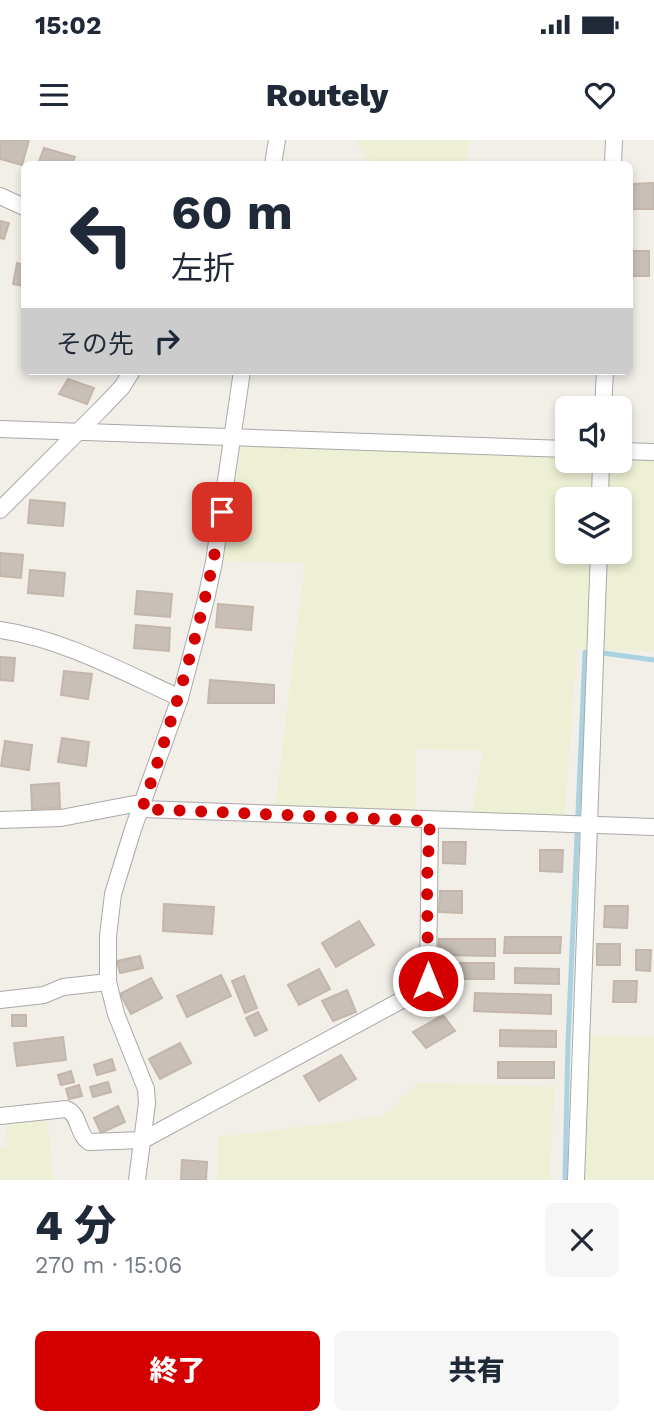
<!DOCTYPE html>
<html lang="ja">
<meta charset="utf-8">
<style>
body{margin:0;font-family:"Work Sans","Noto Sans JP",sans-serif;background:#f6f6f7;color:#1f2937;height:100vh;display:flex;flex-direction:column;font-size:26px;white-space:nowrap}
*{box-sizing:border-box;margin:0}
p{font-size:23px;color:#747a83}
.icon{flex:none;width:38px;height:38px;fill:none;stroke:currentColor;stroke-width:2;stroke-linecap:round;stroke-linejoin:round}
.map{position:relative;height:1040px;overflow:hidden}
.panel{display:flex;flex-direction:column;background:#fff;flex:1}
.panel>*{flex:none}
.hud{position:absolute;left:21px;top:21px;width:612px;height:214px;border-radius:10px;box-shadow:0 4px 10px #0003;background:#fff;color:#1f2937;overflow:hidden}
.controls{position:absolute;left:555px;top:256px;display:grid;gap:14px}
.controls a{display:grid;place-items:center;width:77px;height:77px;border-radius:10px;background:#fff;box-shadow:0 4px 10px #0003;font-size:35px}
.pin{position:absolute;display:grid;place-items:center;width:60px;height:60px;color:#fff;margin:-30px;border-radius:14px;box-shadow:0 4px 10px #0006}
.me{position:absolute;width:77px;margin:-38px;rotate:0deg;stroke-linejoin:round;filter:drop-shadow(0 0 5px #0008)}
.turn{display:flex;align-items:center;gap:24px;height:147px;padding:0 35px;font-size:32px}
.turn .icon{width:91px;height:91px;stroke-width:2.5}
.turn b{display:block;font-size:49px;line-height:60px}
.then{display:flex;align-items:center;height:66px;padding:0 35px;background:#0003;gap:14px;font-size:26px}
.round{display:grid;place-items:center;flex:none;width:74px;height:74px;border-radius:10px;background:#f6f6f7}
.head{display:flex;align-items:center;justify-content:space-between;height:119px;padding:0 35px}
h1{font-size:42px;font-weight:800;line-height:52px}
.action{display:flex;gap:14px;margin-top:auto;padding:14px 35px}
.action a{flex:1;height:80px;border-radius:10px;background:#d40000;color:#fff;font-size:28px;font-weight:800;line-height:80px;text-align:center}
.action a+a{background:#f6f6f7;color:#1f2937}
.status{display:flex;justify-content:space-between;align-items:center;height:49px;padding:0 35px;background:#fff;direction:ltr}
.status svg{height:19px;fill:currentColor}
header{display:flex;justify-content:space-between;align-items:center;height:91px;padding:0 35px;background:#fff;font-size:32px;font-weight:800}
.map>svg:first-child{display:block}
.farmland{fill:#eef0d5;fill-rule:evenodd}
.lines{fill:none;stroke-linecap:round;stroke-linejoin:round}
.stream{stroke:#aad3df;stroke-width:5}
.building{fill:#c7bfb8;stroke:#c4b6ab;stroke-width:2}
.street-casing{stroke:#a9a9a9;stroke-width:18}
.street{stroke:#fff;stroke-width:16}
.route{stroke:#d40000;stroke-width:12;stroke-dasharray:0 21.6}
</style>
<div class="status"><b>15:02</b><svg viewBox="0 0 49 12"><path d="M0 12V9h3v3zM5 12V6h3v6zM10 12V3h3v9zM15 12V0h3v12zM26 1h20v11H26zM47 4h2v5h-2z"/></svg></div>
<header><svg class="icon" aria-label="menu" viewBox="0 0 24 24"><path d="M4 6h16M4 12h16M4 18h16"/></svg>Routely<svg class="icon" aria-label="heart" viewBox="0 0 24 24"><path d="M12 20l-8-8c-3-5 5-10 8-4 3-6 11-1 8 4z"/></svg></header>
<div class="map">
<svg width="654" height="1040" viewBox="0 0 654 1040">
<rect width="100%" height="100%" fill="#f2efe9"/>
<g class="farmland">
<path d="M354 0H469L467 24H373Z"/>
<path d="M242 306 567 315V320H620V317L654 319V512L577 509 564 684 471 678 483 611 416 609 415 671 275 668 305 423 222 421ZM567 359H620V411H567Z"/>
<path d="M581 895 654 897V1040H576Z"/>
<path d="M419 942 555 947 549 1040H217L218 997 384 976Z"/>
<path d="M48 980 53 1040H0V1008L7 1007 6 985Z"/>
</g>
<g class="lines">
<g class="stream">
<path d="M603 513 654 520"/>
<path d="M565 1040 568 902 585 512"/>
</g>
</g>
<g class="building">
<path d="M0 0H29L22 25 0 19Z"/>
<path d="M44 8 75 17 72 24H38Z"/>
<path d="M654 43V69H630V44Z"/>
<path d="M0 81 9 83 4 99 0 98Z"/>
<rect x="630" y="111" width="19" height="25"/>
<path d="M17 123 24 125V146L13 144Z"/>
<path d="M68 239 94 248 87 264 59 254Z"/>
<path d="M30 360 65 363 63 386 28 383Z"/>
<path d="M0 413 23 415 21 438 0 436Z"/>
<path d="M30 430 65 433 63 456 28 453Z"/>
<path d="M137 451 172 454 170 477 135 474Z"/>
<path d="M218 464 253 467 251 490 216 487Z"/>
<path d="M136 485 170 488 169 511 134 508Z"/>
<path d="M0 517 15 518 13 541 0 540Z"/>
<path d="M64 531 92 534 88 559 61 555Z"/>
<path d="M210 540 274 545V563H208Z"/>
<path d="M62 598 89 602 86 626 58 622Z"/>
<path d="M5 601 32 605 29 630 1 626Z"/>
<path d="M59 643 60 668 32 669 31 645Z"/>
<path d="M443 702H466L465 724 443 723Z"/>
<path d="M540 710H563L562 732 540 731Z"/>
<path d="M440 751H462V773L439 772Z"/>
<path d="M164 764 214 767 212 794 163 791Z"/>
<path d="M605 766H628L627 788 604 787Z"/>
<path d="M359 781 374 805 336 827 322 803Z"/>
<path d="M505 797H561L560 813H504Z"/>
<path d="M439 799H495V816L439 815Z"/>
<rect x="597" y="804" width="23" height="21"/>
<path d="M636 810H651L650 831 636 830Z"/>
<path d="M140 816 143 828 120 833 117 821Z"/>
<path d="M439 823H494V839H438Z"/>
<path d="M515 828 559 829V844L515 843Z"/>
<path d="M319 829 330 849 299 865 288 845Z"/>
<path d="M221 835 231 856 187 877 177 856Z"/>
<path d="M244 836 257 868 245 873 232 841Z"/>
<path d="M151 838 162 858 131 874 120 854Z"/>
<path d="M614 841H637L636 862H613Z"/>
<path d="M347 850 356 872 333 881 322 861Z"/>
<path d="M475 853 551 855V874L474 871Z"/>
<path d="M258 872 267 890 255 896 246 878Z"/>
<rect x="12" y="875" width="14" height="11"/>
<path d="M443 875 455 891 426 908 413 892Z"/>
<path d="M500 890 556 891V907L500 906Z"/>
<path d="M63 897 66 920 17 926 14 903Z"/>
<path d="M180 903 191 923 160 939 149 919Z"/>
<path d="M341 915 356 939 319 961 304 936Z"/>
<path d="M112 919 115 930 97 935 94 925Z"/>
<rect x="498" y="922" width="56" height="16"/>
<path d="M71 931 74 942 61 945 58 935Z"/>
<path d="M108 942 111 952 93 957 90 947Z"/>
<path d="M79 945 82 956 69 959 66 949Z"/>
<path d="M118 966 125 982 101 993 94 978Z"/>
<path d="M182 1020 207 1022 206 1040H181Z"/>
</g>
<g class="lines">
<g class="street-casing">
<g id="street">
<path d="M273 24 277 0"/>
<path d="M613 24 614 0"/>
<path d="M0 56 24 67"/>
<path d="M603 268 605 231"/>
<path d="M0 289 567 309"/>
<path d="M620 311 654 312"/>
<path d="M600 359 601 320"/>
<path d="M0 370 101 269 122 247 132 231"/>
<path d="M0 490C63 499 123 532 180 558"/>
<path d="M0 680 61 678 134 664 142 669 654 687"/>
<path d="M0 860 44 855 63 847 108 842"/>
<path d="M0 976 66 969C80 974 77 994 89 1002L143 1000 424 848 428 841 430 681"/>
<path d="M137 1040 147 963 146 949 116 874 108 842V796L113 754 133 689 180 558 206 459 214 422 242 231"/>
<path d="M576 1040 599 411"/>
</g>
</g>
<use href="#street" class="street"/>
</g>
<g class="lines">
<path class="route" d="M222 372C206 474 175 571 142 669L430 681 427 740 428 841"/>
</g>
</svg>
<div class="controls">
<a><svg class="icon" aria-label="sound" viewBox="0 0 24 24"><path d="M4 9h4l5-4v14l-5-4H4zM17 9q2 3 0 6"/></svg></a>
<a><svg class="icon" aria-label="layers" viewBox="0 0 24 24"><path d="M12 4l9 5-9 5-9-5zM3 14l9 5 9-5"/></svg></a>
</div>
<div class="pin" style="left:222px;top:372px;background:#d93025"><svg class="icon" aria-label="arrive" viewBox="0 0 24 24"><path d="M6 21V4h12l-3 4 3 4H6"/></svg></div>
<svg class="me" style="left:428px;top:841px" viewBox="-20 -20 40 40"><circle r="17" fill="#d40000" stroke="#fff" stroke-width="3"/><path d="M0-11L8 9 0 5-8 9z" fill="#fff"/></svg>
<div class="hud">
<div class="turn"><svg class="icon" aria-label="left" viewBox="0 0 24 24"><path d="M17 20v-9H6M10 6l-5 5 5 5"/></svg><div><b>60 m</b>左折</div></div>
<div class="then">その先<svg class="icon" aria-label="right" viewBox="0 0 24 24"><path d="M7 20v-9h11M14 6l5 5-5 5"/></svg></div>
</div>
</div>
<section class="panel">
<div class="head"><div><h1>4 分</h1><p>270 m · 15:06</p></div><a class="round"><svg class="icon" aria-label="close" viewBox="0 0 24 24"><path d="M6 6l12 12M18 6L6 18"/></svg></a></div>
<div class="action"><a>終了</a><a>共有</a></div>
</section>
